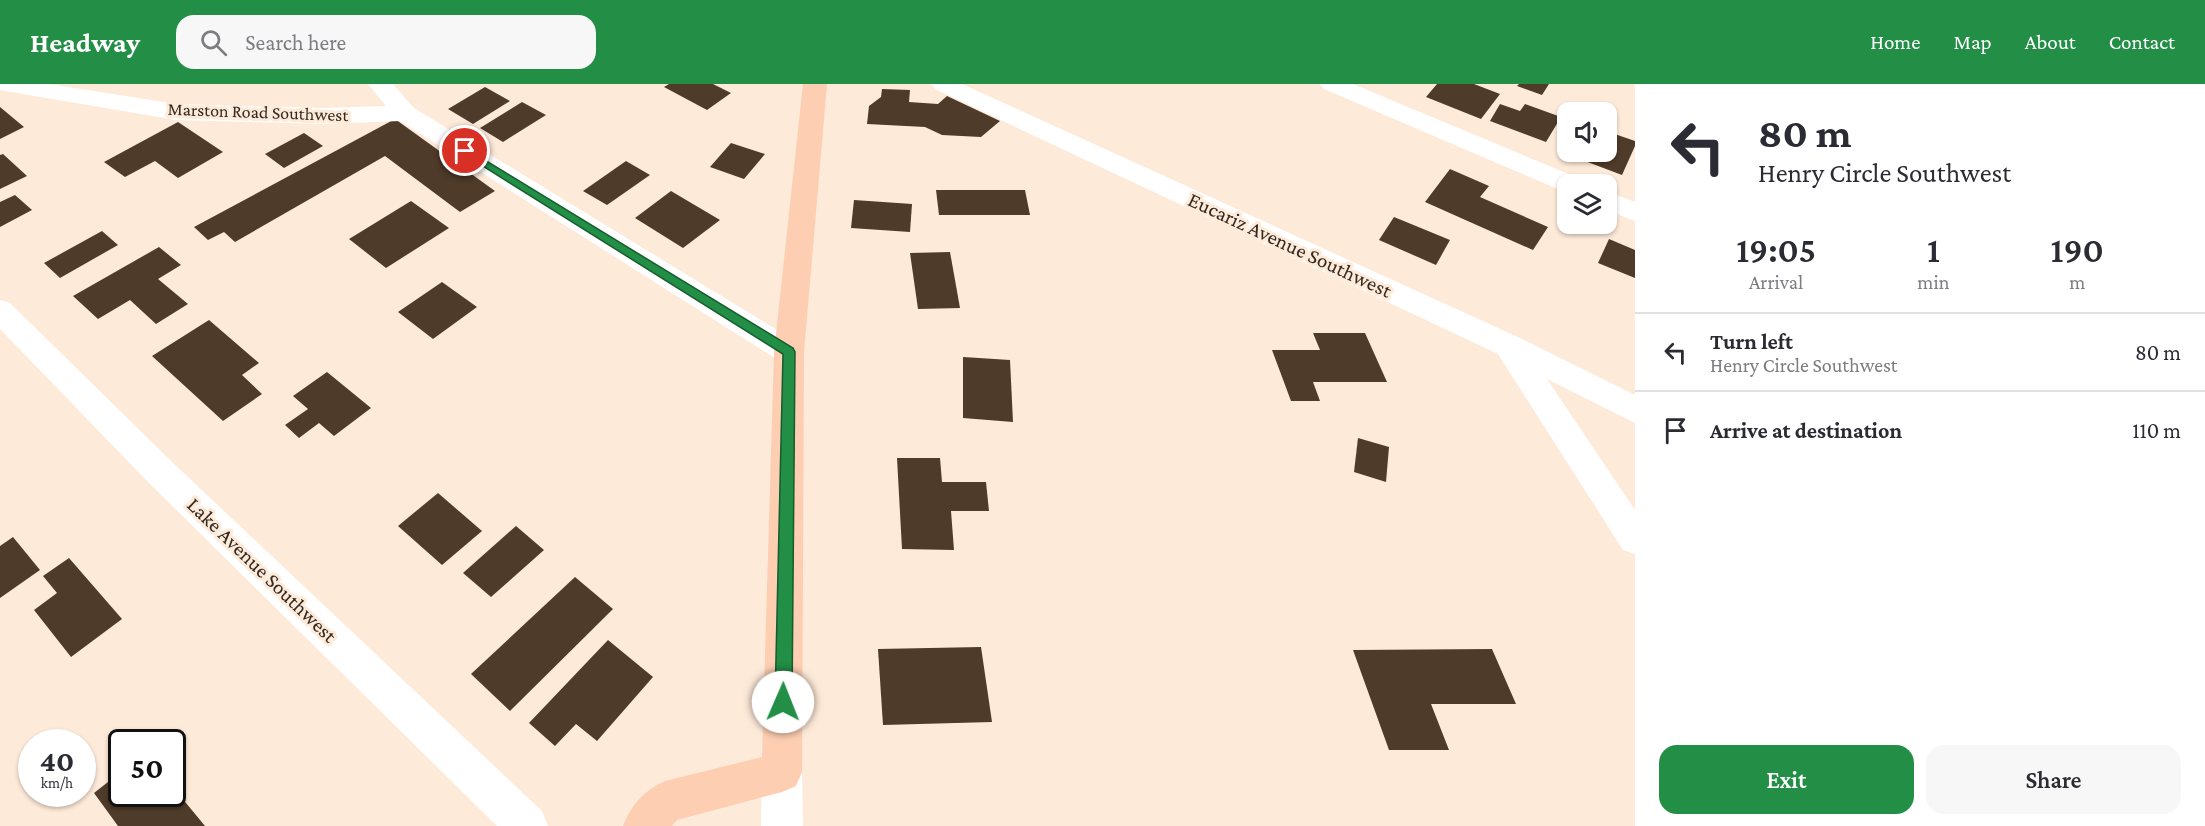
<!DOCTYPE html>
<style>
body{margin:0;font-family:"Crimson Pro",serif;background:#f7f7f7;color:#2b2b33;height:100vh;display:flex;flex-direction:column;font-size:22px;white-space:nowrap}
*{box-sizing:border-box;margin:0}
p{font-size:20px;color:#7c7c81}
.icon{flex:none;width:33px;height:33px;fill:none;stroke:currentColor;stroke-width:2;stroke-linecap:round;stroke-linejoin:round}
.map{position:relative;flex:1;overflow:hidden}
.side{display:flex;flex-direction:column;background:#fff;width:570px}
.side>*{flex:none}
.guide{background:#fff;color:#2b2b33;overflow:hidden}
.fabs{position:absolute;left:1557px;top:18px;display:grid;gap:12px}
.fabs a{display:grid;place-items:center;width:60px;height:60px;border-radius:12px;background:#fff;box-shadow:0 2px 4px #0004;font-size:30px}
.speed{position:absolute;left:18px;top:645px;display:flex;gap:12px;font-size:30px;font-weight:700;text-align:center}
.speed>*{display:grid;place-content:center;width:78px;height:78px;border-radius:50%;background:#fff;box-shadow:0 2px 4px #0004;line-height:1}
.speed small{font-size:15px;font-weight:400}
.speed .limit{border:3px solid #111;border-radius:9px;background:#fff;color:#111}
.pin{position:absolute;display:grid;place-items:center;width:51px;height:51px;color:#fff;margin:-26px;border:3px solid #fff;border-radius:50%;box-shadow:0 2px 6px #0007}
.me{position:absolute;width:66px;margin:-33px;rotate:1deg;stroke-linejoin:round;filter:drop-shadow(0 0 4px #0008)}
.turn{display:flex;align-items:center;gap:21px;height:126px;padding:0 24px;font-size:27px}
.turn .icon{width:78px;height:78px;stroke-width:2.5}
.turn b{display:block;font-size:42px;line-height:51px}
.eta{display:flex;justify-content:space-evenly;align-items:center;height:102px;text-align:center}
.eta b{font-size:36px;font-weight:600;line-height:42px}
.action{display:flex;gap:12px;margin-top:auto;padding:12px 24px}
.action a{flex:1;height:69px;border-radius:18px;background:#228e46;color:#fff;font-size:24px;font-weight:600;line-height:69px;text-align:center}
.action a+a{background:#f7f7f7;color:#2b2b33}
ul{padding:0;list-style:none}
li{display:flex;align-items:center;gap:18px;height:78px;padding:0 24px;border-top:2px solid #e1e1e2}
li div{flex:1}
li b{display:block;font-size:22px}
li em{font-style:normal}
header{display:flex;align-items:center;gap:36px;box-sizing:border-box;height:84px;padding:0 30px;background:#228e46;color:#fff}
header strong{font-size:28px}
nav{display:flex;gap:33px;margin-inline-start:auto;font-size:21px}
.search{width:420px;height:54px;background:#f7f7f7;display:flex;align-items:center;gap:15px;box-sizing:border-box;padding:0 21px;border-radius:18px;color:#7c7c81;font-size:22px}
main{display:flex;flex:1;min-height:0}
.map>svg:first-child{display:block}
.building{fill:#4f3b29}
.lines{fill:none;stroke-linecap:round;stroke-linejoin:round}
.minor{fill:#fff;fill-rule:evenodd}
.major{fill:#fdceb2;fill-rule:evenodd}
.route{fill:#228e46;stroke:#165c2e;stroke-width:1.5}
.labels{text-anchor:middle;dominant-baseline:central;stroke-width:6;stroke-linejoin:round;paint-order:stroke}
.far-street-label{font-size:18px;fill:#322921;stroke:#feead9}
.street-label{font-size:21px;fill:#322921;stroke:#feead9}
</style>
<header>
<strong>Headway</strong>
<div class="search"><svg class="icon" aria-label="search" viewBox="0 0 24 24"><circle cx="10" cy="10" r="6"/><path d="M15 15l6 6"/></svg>Search here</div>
<nav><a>Home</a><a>Map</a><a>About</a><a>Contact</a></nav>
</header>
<main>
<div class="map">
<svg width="1635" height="742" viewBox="0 0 1635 742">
<rect width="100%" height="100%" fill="#feead9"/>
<g class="building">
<path d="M669 0H713L731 9 707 26 664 3Z"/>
<path d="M1437 0H1474L1500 10 1481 35 1426 13Z"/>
<path d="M1519 0H1549L1542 11 1517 2Z"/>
<path d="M485 3 510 17 473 40 448 25Z"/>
<path d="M882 5 910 6 909 18 938 20 947 12 1000 37 981 53 942 51 925 43 867 40 869 22 881 13Z"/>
<path d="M522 18 546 31 503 58 480 44Z"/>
<path d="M1500 20 1520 27 1525 20 1561 33 1546 58 1490 37Z"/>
<path d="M0 23 24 43 0 55Z"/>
<path d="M395 35 495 107 460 128 385 72 235 158 224 148 208 156 194 143Z"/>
<path d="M178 38 223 68 178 94 155 77 125 93 104 78Z"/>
<path d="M1606 47 1635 57V62L1622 91 1561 68 1568 57V68H1606Z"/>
<path d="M304 49 323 62 284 84 265 70Z"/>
<path d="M731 59 765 70 744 95 710 83Z"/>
<path d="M3 70 27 92 0 105V71Z"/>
<path d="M626 77 650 91 607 121 583 107Z"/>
<path d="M1450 85 1489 102 1480 113 1548 143 1533 166 1425 118Z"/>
<path d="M936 106H1025L1030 131H939Z"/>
<path d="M671 107 720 136 683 164 635 134Z"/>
<path d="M15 111 32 126 0 143V118Z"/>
<path d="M854 116 912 120 910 148 851 144Z"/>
<path d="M411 117 449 144 386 184 349 155Z"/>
<path d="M1394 133 1450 156 1436 181 1379 156Z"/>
<path d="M102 147 118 161 60 194 44 179Z"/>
<path d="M1609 155 1635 166V194L1598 179Z"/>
<path d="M159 163 181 181 158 195 188 220 156 240 130 216 98 235 73 212Z"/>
<path d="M950 168 960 224 918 225 910 169Z"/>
<path d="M442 198 477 223 433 255 398 228Z"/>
<path d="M209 236 259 279 242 291 262 310 223 337 152 272Z"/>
<path d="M1313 249H1365L1387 298H1313L1320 317H1291L1272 266H1320Z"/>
<path d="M963 273 1010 276 1013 338 963 334Z"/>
<path d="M327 288 371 324 334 352 319 339 299 354 285 341 308 325 293 312Z"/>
<path d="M1358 354 1389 363 1386 398 1354 388Z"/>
<path d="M897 374H940L942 398H986L989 427H951L954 466 902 465Z"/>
<path d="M438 409 482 447 442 481 398 442Z"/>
<path d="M516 442 544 466 491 513 463 489Z"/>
<path d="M13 453 40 486 0 514V462Z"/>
<path d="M69 474 122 535 71 573 34 526 57 509 43 492Z"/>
<path d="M575 493 613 525 510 627 471 590Z"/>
<path d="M608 556 653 593 597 657 576 640 555 662 529 639Z"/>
<path d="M981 563 992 638 883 641 878 565Z"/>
<path d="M1492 565 1516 620H1431L1449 666H1389L1353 566Z"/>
<path d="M122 687V710H172V702L205 742H118L94 709Z"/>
</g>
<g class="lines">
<g class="minor">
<path d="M0 0H49L176 20 324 24 386 22 368 0H393L414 24 800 260 804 268 800 276 789 280 778 276 400 37 324 40 176 36 5 7 0 6Z"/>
<path d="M931 0H962L1520 254 1635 311V339L1547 295 1635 426V470L1623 466 1498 270 935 5Z"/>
<path d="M1320 0H1353L1578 94 1582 100H1568V108L1560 106 1324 5Z"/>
<path d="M1606 107 1635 118V137L1606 126Z"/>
<path d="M0 216 10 219 172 378 542 727 548 742H497L148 398 0 245Z"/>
<path d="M782 668 796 674 802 688 803 742H761L762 688 768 674Z"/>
</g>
<path class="major" d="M803 0H827L804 268 802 688 796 702 782 708 677 736 672 742H623C631 721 644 706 665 697L762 673 774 268Z"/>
</g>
<path class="route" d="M465 64 793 264 795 268 792 618 789 624 783 626 778 624 775 618 783 270 462 69 460 67Z"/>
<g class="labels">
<g class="far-street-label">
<text transform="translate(258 28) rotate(2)">Marston Road Southwest</text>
</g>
<g class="street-label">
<text transform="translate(1290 161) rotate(25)">Eucariz Avenue Southwest</text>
<text transform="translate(262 486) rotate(44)">Lake Avenue Southwest</text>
</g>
</g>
</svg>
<div class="fabs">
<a><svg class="icon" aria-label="sound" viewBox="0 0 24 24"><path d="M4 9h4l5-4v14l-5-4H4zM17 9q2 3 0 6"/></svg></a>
<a><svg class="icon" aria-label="layers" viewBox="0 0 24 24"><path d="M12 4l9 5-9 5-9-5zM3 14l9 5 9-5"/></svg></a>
</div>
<div class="speed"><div>40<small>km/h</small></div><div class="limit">50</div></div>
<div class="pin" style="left:465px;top:67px;background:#d93025"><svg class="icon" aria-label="arrive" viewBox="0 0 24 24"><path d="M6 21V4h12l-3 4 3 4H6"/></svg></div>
<svg class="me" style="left:783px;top:618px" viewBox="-20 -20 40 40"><circle r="19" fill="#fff"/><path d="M0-13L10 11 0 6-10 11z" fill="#228e46"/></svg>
</div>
<section class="side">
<div class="guide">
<div class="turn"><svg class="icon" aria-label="left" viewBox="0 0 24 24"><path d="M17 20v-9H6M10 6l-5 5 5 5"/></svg><div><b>80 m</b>Henry Circle Southwest</div></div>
</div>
<div class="eta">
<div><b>19:05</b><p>Arrival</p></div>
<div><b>1</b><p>min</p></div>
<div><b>190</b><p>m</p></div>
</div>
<ul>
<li><svg class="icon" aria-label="left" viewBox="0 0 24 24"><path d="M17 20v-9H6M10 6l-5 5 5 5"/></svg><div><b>Turn left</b><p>Henry Circle Southwest</p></div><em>80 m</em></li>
<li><svg class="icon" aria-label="arrive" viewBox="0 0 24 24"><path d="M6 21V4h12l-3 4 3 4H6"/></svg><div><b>Arrive at destination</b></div><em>110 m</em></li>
</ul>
<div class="action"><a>Exit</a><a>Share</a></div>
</section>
</main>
